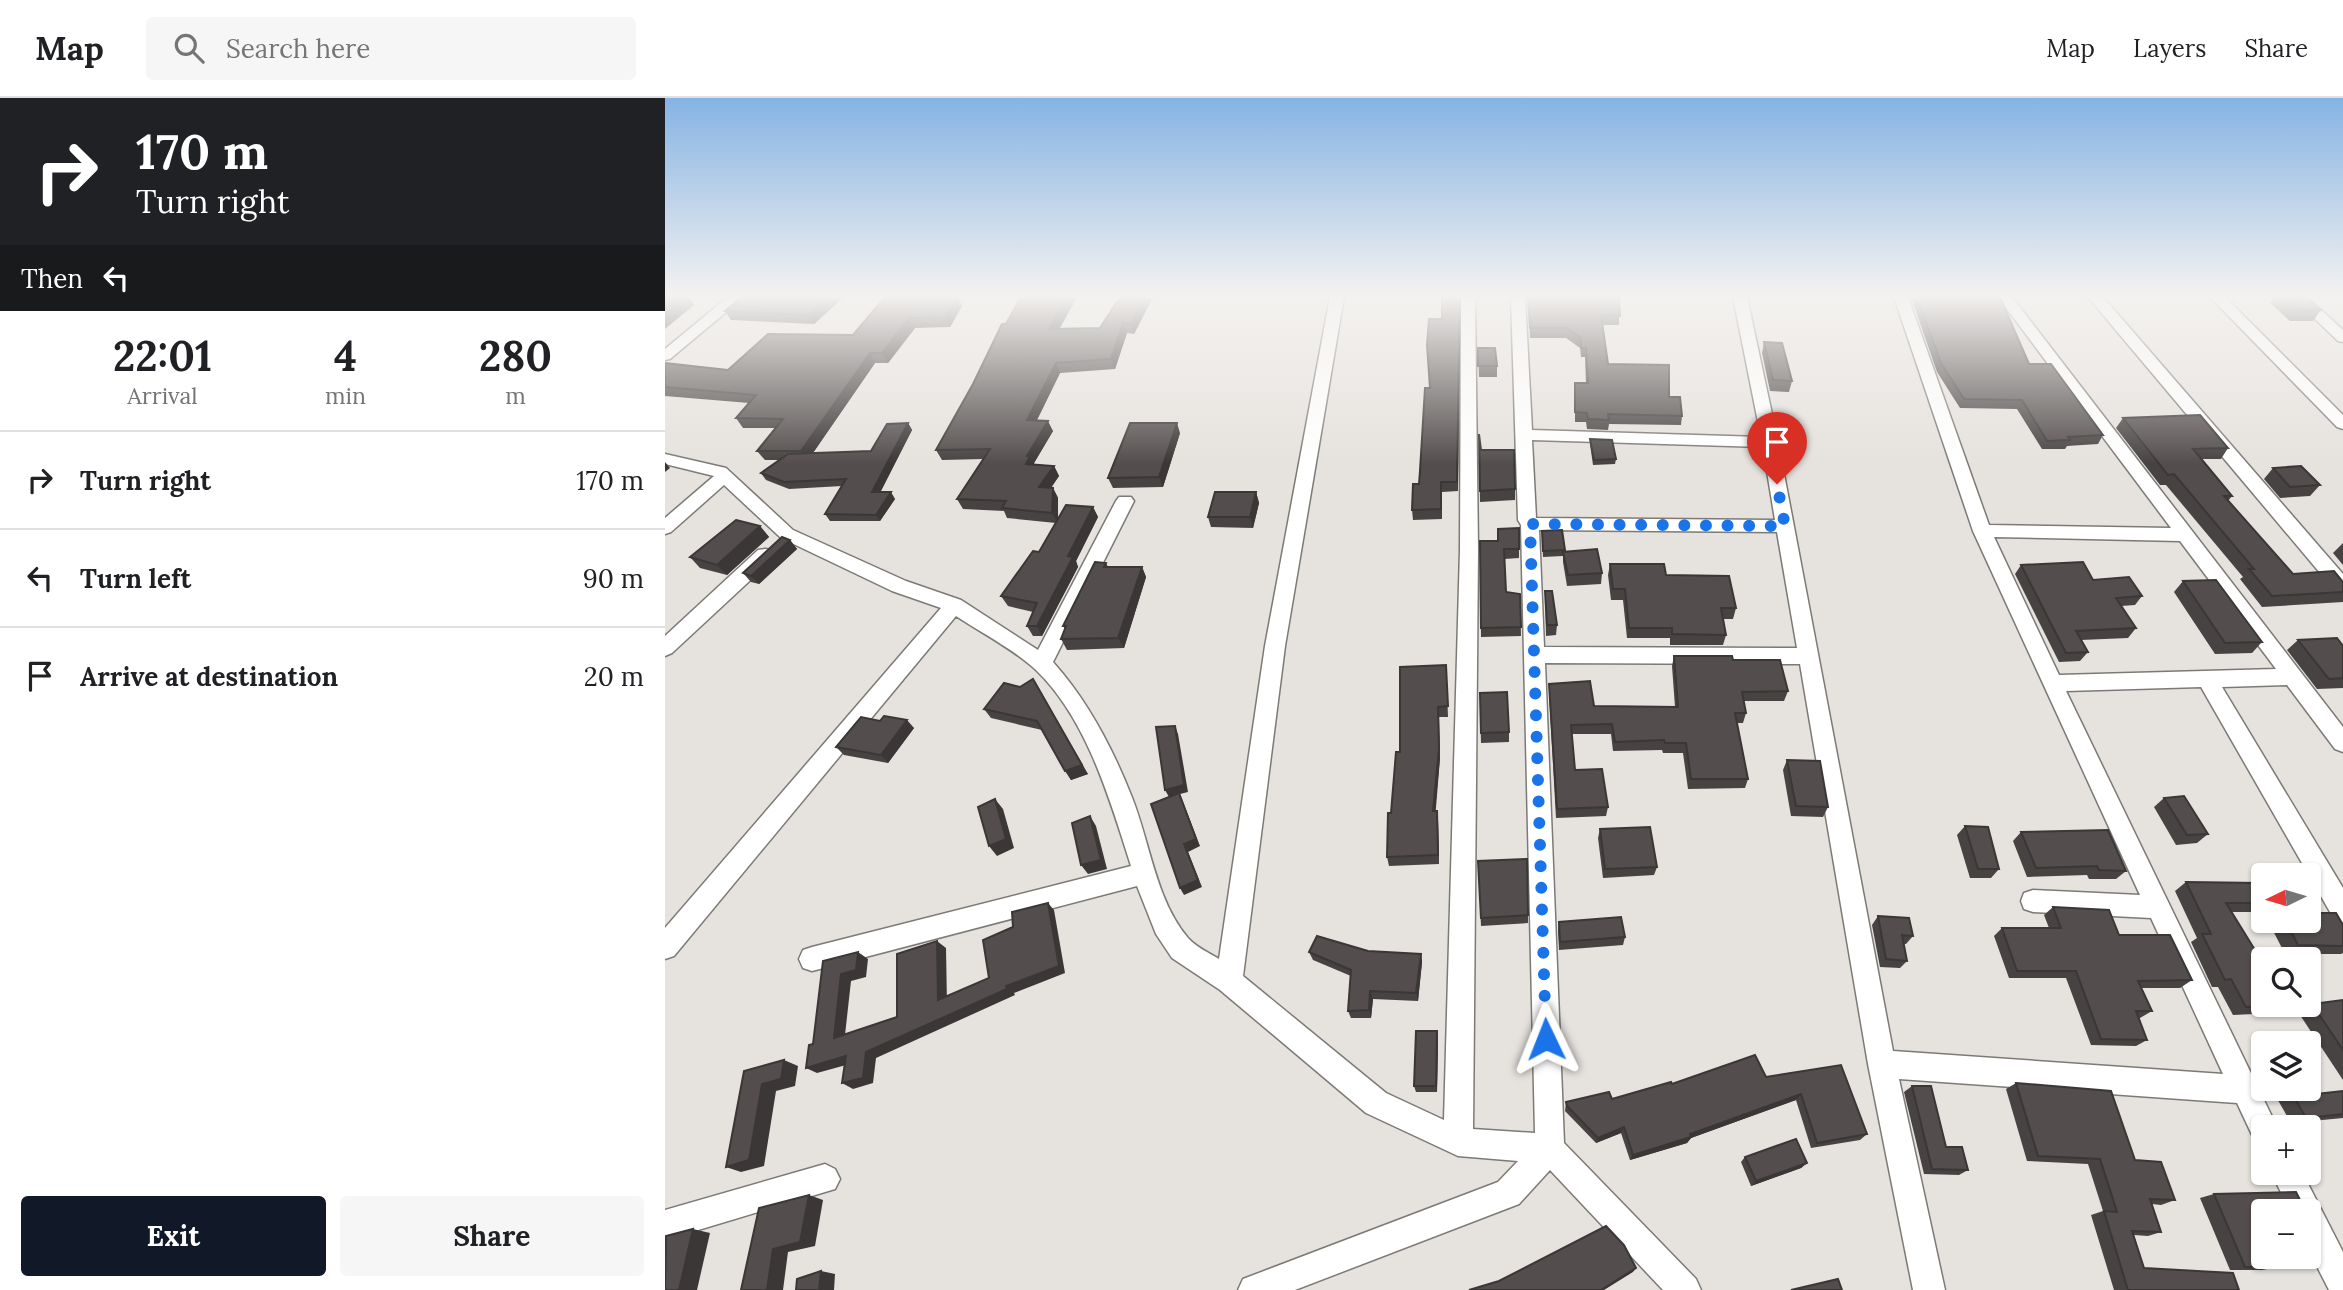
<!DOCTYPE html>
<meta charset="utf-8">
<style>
body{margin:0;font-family:Lora,serif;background:#f6f6f6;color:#202124;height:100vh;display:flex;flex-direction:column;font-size:26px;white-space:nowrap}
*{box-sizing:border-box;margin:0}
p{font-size:23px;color:#757577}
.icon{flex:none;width:38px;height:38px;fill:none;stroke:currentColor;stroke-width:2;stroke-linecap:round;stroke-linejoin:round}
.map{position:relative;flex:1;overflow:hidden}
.sheet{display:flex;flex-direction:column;background:#fff;width:665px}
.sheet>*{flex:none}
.guide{background:#202124;color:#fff;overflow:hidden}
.needle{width:46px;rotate:265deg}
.fabs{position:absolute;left:1586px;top:765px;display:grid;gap:14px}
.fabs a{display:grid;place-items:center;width:70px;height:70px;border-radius:7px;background:#fff;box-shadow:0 2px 5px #0004;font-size:35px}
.pin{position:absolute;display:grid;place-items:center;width:60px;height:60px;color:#fff;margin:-72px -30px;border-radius:50% 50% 50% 0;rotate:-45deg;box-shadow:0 0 7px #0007}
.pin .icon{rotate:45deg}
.me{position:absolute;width:77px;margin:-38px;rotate:358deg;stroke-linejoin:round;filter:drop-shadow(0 0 5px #0008)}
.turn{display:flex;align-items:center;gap:24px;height:147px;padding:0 21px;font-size:32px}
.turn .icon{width:91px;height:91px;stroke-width:2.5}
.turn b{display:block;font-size:49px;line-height:60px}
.then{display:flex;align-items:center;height:66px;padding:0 21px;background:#0003;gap:14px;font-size:26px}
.eta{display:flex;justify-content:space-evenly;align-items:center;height:119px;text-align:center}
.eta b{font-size:42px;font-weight:800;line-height:49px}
.button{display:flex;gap:14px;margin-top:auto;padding:14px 21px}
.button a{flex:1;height:80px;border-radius:7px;background:#111827;color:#fff;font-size:28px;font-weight:800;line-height:80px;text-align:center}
.button a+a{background:#f6f6f6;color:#202124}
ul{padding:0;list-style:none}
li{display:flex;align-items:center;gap:21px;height:98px;padding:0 21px;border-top:2px solid #e0e0e0}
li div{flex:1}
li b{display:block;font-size:26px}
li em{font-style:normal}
header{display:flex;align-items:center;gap:42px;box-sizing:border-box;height:98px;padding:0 35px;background:#fff;border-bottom:2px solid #e0e0e0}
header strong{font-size:33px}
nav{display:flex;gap:38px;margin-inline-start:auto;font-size:24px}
.search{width:490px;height:63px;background:#f6f6f6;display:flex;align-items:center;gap:18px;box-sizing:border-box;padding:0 24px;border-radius:7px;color:#757577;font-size:26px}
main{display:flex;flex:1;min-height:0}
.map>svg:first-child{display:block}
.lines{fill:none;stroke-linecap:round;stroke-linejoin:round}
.minor-casing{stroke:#7d7a76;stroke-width:3}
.minor{fill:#fff;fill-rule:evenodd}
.wall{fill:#474342}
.shaded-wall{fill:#3a3736}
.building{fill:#534e4d;stroke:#3a3736;stroke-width:2}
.route{stroke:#1a73e8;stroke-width:12;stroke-dasharray:0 21.6}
</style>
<header>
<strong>Map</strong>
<div class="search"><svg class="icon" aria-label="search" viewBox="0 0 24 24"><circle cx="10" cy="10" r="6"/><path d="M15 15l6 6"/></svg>Search here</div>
<nav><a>Map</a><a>Layers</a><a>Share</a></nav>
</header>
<main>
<section class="sheet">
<div class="guide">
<div class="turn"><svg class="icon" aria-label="right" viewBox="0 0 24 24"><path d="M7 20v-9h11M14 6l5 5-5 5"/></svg><div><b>170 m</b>Turn right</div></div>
<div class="then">Then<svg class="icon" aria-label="left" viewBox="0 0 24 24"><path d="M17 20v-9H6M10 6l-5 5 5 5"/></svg></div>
</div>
<div class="eta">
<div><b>22:01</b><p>Arrival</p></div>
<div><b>4</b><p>min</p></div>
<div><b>280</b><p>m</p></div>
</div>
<ul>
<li><svg class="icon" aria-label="right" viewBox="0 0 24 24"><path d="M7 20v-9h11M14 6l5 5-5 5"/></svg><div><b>Turn right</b></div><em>170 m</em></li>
<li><svg class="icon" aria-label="left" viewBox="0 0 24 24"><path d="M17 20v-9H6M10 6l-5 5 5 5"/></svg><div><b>Turn left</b></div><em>90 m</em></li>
<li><svg class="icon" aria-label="arrive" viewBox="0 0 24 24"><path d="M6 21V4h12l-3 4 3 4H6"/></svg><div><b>Arrive at destination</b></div><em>20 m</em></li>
</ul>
<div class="button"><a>Exit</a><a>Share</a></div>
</section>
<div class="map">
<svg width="1678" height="1192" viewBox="0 0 1678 1192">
<rect width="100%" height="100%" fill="#e6e2de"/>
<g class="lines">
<g class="minor-casing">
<g id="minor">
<path d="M63 199H79L5 261 0 262V251Z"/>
<path d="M665 199H679L620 548 578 878 721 995 779 1022 795 452 796 199H810L813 452 808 1031 870 1035 856 427 853 422 846 199H860L867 332 1096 339 1068 199H1082L1113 344 1228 953 1558 976 1486 820 1368 814 1359 811 1356 803 1359 795 1368 792 1475 797 1308 433 1229 199H1243L1324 427 1506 430 1333 199H1347L1678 629V654L1670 651 1622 587 1557 589 1678 790V825L1669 821 1536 589 1401 593 1612 1029H1598V1043L1588 1039 1572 1005 1234 981 1280 1192H1248L1203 966 1135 566 880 565 899 1045 1031 1181 1036 1192H998L885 1072 854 1106 630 1192H573L578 1181 833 1084 853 1063 793 1058 701 1015 555 892 507 860 491 836 472 788 147 873 138 870 134 861 138 852 147 849 466 768C445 702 422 621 371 572 350 552 315 534 291 518L9 858 0 861V830L276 510 227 493 116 440 59 387 6 434 0 436V420L49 378 0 366V356L61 370 128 432 241 483 296 502 373 552 451 403 454 399H466L469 403 388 564C422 602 447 649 466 697 485 743 490 801 523 840 531 849 544 855 554 861L600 548ZM867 342 1098 349 1110 422 871 420ZM874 432 1112 434 1132 550 879 549ZM1329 439 1515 443 1611 571 1394 577Z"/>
<path d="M1423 199H1438L1678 476V496L1671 494Z"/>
<path d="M1545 199H1560L1678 317V331L1672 329Z"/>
<path d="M1627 199H1642L1678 232V244L1673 243Z"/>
<path d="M100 451 107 452 109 457 107 462 7 555 0 558V538L93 452Z"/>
<path d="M160 1066 170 1071 175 1081 170 1091 0 1142V1112Z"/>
<path d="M1606 1074H1637L1678 1154V1192H1664L1643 1151V1113H1625Z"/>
</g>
</g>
<use href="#minor" class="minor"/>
</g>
<g class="wall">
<path d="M179 199 149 226 66 222 60 213Z"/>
<path d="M220 199H293L297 208 285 229 250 230 223 265H210L148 355 206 353 243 325 247 332 215 394 230 401 215 423H165L160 416 177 388 124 391 101 382 96 375 114 362H100L92 353 110 330H78L71 320 84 305 0 298V265L63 272 188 237Z"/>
<path d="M356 199H412L394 231 435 230 454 200 444 199H488L469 236 462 235 450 271 395 275 372 322 388 333 369 365V366L389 368 394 378 386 389 388 390 393 400V421L428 409 433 419 411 463 413 469 377 538H368L362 528 368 514 343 508 336 498 374 454 391 425 342 420 339 413 298 411 292 401 318 361 277 362 271 352Z"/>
<path d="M795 199 793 393 777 394V421L748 422 747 412 754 386 765 290 777 221Z"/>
<path d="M863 199H954V227H937L943 266 1004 299 1017 318 1016 327 944 326 943 332 922 331 921 324H910V285H921L920 259H916L915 250 901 240H865Z"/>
<path d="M1246 199H1335L1364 266 1438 337 1433 346 1402 348 1400 351H1377L1352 311 1295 310 1272 274Z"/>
<path d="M1610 199H1642L1656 212 1648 223H1625L1605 205Z"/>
<path d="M1099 244 1127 283 1124 294 1105 293 1097 255Z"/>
<path d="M813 250 832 268V279H814Z"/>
<path d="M1458 320 1563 350 1556 361H1537L1567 398 1563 403 1628 476 1678 484V504L1597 509 1575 481 1578 479 1501 387H1495L1451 330Z"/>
<path d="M515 335 498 389 448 390 443 380Z"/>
<path d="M814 336 816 352 850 391V402L815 404Z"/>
<path d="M925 341 951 361 950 366 928 367 925 346Z"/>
<path d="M1608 370 1655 387 1645 398 1615 400 1599 381Z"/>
<path d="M591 394 594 405 588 430 546 429 543 419Z"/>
<path d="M95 428 104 439 62 477 35 470 25 459Z"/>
<path d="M854 430V460L839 461 841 494 855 496 856 538 816 539 815 443H833Z"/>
<path d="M897 432 900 453 937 475 936 486 902 488 898 464V458L878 459 877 438Z"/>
<path d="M125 442 132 451 94 486 86 484 78 475Z"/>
<path d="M1678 445V467L1668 455Z"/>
<path d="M441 465 443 469H477L481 479 459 550 402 552 396 541 400 531 398 528Z"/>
<path d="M945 466 1001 477 1071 510 1068 521H1058L1061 537 1058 547H1005V540H962L958 502H946L943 477Z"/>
<path d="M1356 467 1428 482 1477 498 1470 507 1456 508 1471 530 1463 540 1416 542 1423 554 1415 563 1394 564 1350 476Z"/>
<path d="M1518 483 1597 544 1587 555 1550 556 1509 494Z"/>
<path d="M880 493 892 527 891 537 881 538Z"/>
<path d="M1633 542 1678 548V590L1652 591 1622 552Z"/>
<path d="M1009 558 1068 562 1123 593 1119 603H1079L1081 615 1078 625H1072L1083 681 1080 690 1023 691 1018 655H998L997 652 948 653 946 636H907L910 672 943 709 941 718 891 720 884 596V586L929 608 1010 609 1007 568Z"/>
<path d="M781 567 783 619H774L775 660 770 713H772L773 722 774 766 724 768 722 759 726 715 735 654Z"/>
<path d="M339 585 423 676 406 682 377 632 326 620 319 611Z"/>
<path d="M815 595 844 634V644L816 645Z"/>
<path d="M215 623 249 630 223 665 179 657 171 649Z"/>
<path d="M1122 662 1163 709 1158 719 1126 718 1118 672Z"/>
<path d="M1499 700 1543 736 1532 745 1511 747 1489 709Z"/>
<path d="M1300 728 1334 771 1326 780H1305L1292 737Z"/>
<path d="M935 731 992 769 989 777 938 780 933 740Z"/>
<path d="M1356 734 1461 773 1451 781H1424L1422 777 1362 779 1348 743Z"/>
<path d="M813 763 863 817V825L816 828Z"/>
<path d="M1521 784 1598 788V812L1594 814H1566L1625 908 1610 915 1568 917 1553 889H1547L1526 844 1532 840 1510 793Z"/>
<path d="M1388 809 1454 837 1527 882 1515 890H1476L1487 913 1475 920H1473L1482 942 1471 948 1426 947 1401 880H1344L1329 838 1337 830H1384L1379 817Z"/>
<path d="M1213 818 1248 838 1241 846H1238L1242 863 1235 870 1215 869 1207 827Z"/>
<path d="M1604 822H1643L1678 827V855L1676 856H1620L1603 823Z"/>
<path d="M894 824 960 839 958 847 894 852 893 832Z"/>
<path d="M644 854 756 856 757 864 753 903 708 901 706 920H686L683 913 686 878 648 862Z"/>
<path d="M1678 902V982L1633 914 1647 906Z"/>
<path d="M773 940 772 994H751L749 988Z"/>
<path d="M1176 967 1202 1036 1195 1042 1146 1050 1131 1002 1026 1040 1022 1045 965 1062 956 1035 931 1045 900 1013 901 1004 947 1001 1007 986 1101 979Z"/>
<path d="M1598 968V977L1594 970Z"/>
<path d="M1351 985 1470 1062 1510 1102 1496 1107 1487 1106 1496 1134 1483 1138 1469 1137 1479 1170 1574 1192H1449L1426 1117 1438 1113 1423 1066 1362 1063 1341 991Z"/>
<path d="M1247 988 1281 1049 1303 1072 1294 1077 1259 1076 1239 994Z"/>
<path d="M1606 990H1643L1651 996 1678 993V1020L1626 1025Z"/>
<path d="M1080 1059 1142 1065 1136 1070 1086 1088 1076 1064Z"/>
<path d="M1631 1094 1639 1110 1646 1111 1653 1126 1643 1128V1113H1598V1130H1596L1598 1135V1158H1608L1613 1169 1597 1172H1565L1535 1100 1549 1096Z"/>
</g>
<g class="shaded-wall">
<path d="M21 199H24L29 207 0 231V216Z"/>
<path d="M165 199H179L149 226 143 217Z"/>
<path d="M292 199 297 208 285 229 280 219Z"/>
<path d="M402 199H412L389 241 384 231Z"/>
<path d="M480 199H488L469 236 466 226Z"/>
<path d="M244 220 250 230 223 265 217 255Z"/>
<path d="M458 225 462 235 450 271 446 261Z"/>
<path d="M205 255 210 265 143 362 136 353Z"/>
<path d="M391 265 395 275 367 332 362 322Z"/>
<path d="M383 323 388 333 369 365 371 369 361 366 362 358Z"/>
<path d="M243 325 247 332 212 401 207 394Z"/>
<path d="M512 325 515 335 498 389 494 379Z"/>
<path d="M0 364 5 370 0 374Z"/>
<path d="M389 368 394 378 380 399 374 389Z"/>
<path d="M388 390 393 400V425L387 415Z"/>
<path d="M226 394 230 401 215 423 211 417Z"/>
<path d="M591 394 594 405 588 430 585 419Z"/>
<path d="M428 409 433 419 411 463 413 469 377 538 372 528 403 458Z"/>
<path d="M95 428 104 439 62 477 52 467Z"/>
<path d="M125 442 132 451 94 486 86 478Z"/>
<path d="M477 469 481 479 459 550 453 540Z"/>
<path d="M374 591 423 676 406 682 400 673Z"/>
<path d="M773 609 775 660 770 722 768 713Z"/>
<path d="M242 622 249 630 223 665 216 657Z"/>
<path d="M510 628 513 636 523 694 515 696 535 748 523 754 537 789 519 797 515 790 519 746 504 699 500 692Z"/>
<path d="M330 701 338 711 349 750 332 758 324 748Z"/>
<path d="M772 713 773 722 774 766 773 757Z"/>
<path d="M425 718 431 728 442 771 423 776 416 767Z"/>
<path d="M383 805 389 812 400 875 349 895 350 897 211 960 208 985 188 991 177 985 201 954 341 888Z"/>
<path d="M272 843 281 850 282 908 273 902Z"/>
<path d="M193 854 203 861 201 879 186 883 179 946 169 940 176 876Z"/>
<path d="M756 856 757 864 753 903 751 895Z"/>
<path d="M705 893 708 901 706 920 704 912Z"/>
<path d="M772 933 773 940 772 994 771 988Z"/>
<path d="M181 958 192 964 152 975 141 970Z"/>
<path d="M119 962 133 968 130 988 111 993 99 1068 76 1074 61 1069 97 986Z"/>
<path d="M1136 996 1131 1002 1026 1040 1022 1045 965 1062 968 1057Z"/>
<path d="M959 1029 956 1035 931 1045 933 1040Z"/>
<path d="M1142 1065 1136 1070 1086 1088 1091 1083Z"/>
<path d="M144 1097 158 1102 150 1148 123 1154 118 1192H102L108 1151Z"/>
<path d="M28 1131 45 1135 32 1192H14Z"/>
<path d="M971 1170 968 1174 939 1192H936Z"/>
<path d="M156 1173 170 1176 169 1192H154Z"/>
</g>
<g class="building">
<path d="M0 199H21L0 216Z"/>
<path d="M77 199H165L143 217 60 213Z"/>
<path d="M220 199H292L280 219 244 220 217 255H205L136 353H92L118 321 71 320 91 297 0 289V265L63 272 103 236 188 237Z"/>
<path d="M356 199H402L384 231 435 230 455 199H480L466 226 458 225 446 261 391 265 362 322 383 323 362 358H365L361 366 389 368 374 389 388 390 387 415 337 410 341 403 292 401 325 351 271 352 308 286 337 226H341Z"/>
<path d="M777 199H795L792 384H776V411L747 412 748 386H754L755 373 760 290H765L762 247 764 221H777Z"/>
<path d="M863 199H954L955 218 936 217 943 266 1004 267V299H1015L1017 318 943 316 944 322 923 321 922 315 910 314V285H923L921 250H916V240L902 230H865Z"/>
<path d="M1252 199H1335L1364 266H1386L1438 337 1403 339 1405 342 1382 343 1357 302 1299 301 1276 265Z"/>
<path d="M1617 199H1642L1656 212 1633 213Z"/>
<path d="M1099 244 1117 245 1127 283 1108 282Z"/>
<path d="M813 250H830L832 268H813Z"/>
<path d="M1535 317 1563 350 1528 351 1567 398H1559L1628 476 1669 473 1678 484V494L1607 498 1584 471H1589L1509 376 1503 377 1458 320Z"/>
<path d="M243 325 207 394H226L211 417 160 416 181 381 119 384 96 375 123 356 206 353 222 326Z"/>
<path d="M465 325H512L494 379 443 380Z"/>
<path d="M814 336 816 352H849L850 391 815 393Z"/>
<path d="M925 341 947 342 951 361 929 362Z"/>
<path d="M1636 368 1655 387 1625 389 1608 370Z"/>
<path d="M550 394H591L585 419H543Z"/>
<path d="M401 407 428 409 403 458 408 459 372 528H362L372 505 336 498 368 453 374 454Z"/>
<path d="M71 422 95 428 52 467 25 459Z"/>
<path d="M854 430V451H839L841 494 855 496 856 529 816 530 815 443H833V431Z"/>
<path d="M897 432 900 452 878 453 877 433Z"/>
<path d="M117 439 125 442 86 478 78 475Z"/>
<path d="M932 451 937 475 903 477 898 454Z"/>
<path d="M430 464 441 465 439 469H477L453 540 396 541 401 528H398Z"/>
<path d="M1418 464 1428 482 1464 479 1477 498 1451 500 1471 530 1411 533 1423 554 1401 555 1356 467Z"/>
<path d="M945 466H999L1001 477 1064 478 1071 510H1056L1061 537 1007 536V530H964L960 491H948Z"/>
<path d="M1551 482 1597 544 1560 545 1518 483Z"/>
<path d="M880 493H887L892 527H882Z"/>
<path d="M1672 540 1678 548V580L1664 581 1633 542Z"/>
<path d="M1009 558H1067L1068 562H1115L1123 593 1077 594 1081 615H1070L1083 681H1026L1021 645H1000L999 642 950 644 947 626 906 627 910 672 937 671 943 709 892 711 884 586 925 583 929 608 1013 609Z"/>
<path d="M781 567 783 608 773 609 774 650 768 713H772L773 757 722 759 723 715H726L731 654H735V569Z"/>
<path d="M368 581 417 667 400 673 372 623 319 611 339 585 355 589Z"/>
<path d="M842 594 844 634 816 635 815 595Z"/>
<path d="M219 618 242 622 216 657 171 649 196 619 215 623Z"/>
<path d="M510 628 519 687 500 692 491 629Z"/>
<path d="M1122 662 1155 663 1163 709 1131 708Z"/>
<path d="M514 695 531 741 519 746 533 782 515 790 486 706Z"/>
<path d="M1519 698 1543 736 1522 737 1499 700Z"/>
<path d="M330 701 341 741 324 748 313 709Z"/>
<path d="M425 718 436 762 416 767 407 725Z"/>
<path d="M1300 728 1323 729 1334 771H1313Z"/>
<path d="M985 729 992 769 940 771 935 731Z"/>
<path d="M1443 732 1461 773 1434 772 1432 768 1371 770 1356 734Z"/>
<path d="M862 761 863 817 816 820 813 763Z"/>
<path d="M1521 784 1596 785 1598 788V805H1561L1598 865V906H1624L1625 908 1581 909 1566 881 1560 882 1537 836H1546Z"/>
<path d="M383 805 394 868 341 888 342 891 201 954 198 980 177 985 181 958 141 970 144 947 148 946 158 863 193 854 191 872 176 876 169 940 232 919V856L272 843 273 902 324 880 318 842 348 829 347 814Z"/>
<path d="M1388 809 1444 812 1454 837H1505L1527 882 1473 883 1487 913H1471L1482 942 1436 941 1411 873H1352L1337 830H1396Z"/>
<path d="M1643 815H1671L1678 827V848L1633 847 1620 822H1643Z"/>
<path d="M1213 818 1244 820 1248 838 1237 837 1242 863 1221 861Z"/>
<path d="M956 819 960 839 895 844 894 824Z"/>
<path d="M652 838 703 853 756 856 751 895 705 893 704 912 683 913 686 872 644 854Z"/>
<path d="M1678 902V952L1647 906Z"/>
<path d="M751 933H772L771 988H749Z"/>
<path d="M1090 957 1101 979 1176 967 1202 1036 1152 1045 1136 996 1025 1036 1026 1039 968 1057 959 1029 933 1040 902 1008 901 1004 944 994 947 1001 1006 984 1007 986Z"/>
<path d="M119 962 116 981 97 986 84 1062 61 1069 79 973Z"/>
<path d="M1643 983 1651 996 1678 993V1016L1641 1020 1624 990H1643Z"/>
<path d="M1351 985 1446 993 1470 1062 1496 1064 1510 1102 1485 1101 1496 1134 1467 1133 1479 1170 1568 1175 1574 1192H1463L1439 1113 1452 1114 1435 1061 1373 1058Z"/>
<path d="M1247 988H1266L1281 1049H1297L1303 1072 1267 1071Z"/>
<path d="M1131 1041 1142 1065 1091 1083 1080 1059Z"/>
<path d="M1631 1094 1639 1110 1646 1111 1653 1126H1643V1113H1598V1127H1594L1598 1135V1158H1608L1613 1169H1580L1549 1096Z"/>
<path d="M144 1097 135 1144 108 1151 102 1192H76L94 1110Z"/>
<path d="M941 1128 959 1147 971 1170 936 1192H804L834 1183Z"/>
<path d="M28 1131 14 1192H0L1 1138Z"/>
<path d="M156 1173 154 1192H131L132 1181Z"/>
<path d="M1173 1181 1177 1192H1126Z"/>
</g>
<linearGradient id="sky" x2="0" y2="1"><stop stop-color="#86b3e4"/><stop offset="0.54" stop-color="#f4f2f0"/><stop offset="1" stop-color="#f4f2f0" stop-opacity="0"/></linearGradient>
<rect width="1678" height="366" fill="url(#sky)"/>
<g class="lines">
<path class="route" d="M881 941 865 426 1120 428 1112 386"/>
</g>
</svg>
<div class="fabs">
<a><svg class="needle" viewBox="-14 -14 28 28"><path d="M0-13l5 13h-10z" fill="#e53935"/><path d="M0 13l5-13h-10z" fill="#757577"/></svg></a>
<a><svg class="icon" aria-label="search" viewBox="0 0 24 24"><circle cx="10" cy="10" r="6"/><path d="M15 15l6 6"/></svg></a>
<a><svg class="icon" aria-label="layers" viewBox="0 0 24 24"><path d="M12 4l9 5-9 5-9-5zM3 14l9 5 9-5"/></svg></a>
<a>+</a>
<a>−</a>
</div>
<div class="pin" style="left:1112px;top:386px;background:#d93025"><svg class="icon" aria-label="arrive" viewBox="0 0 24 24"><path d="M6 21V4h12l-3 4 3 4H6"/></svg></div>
<svg class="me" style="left:881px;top:941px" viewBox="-20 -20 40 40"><path d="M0-17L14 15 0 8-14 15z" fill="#1a73e8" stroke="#fff" stroke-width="4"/></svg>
</div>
</main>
